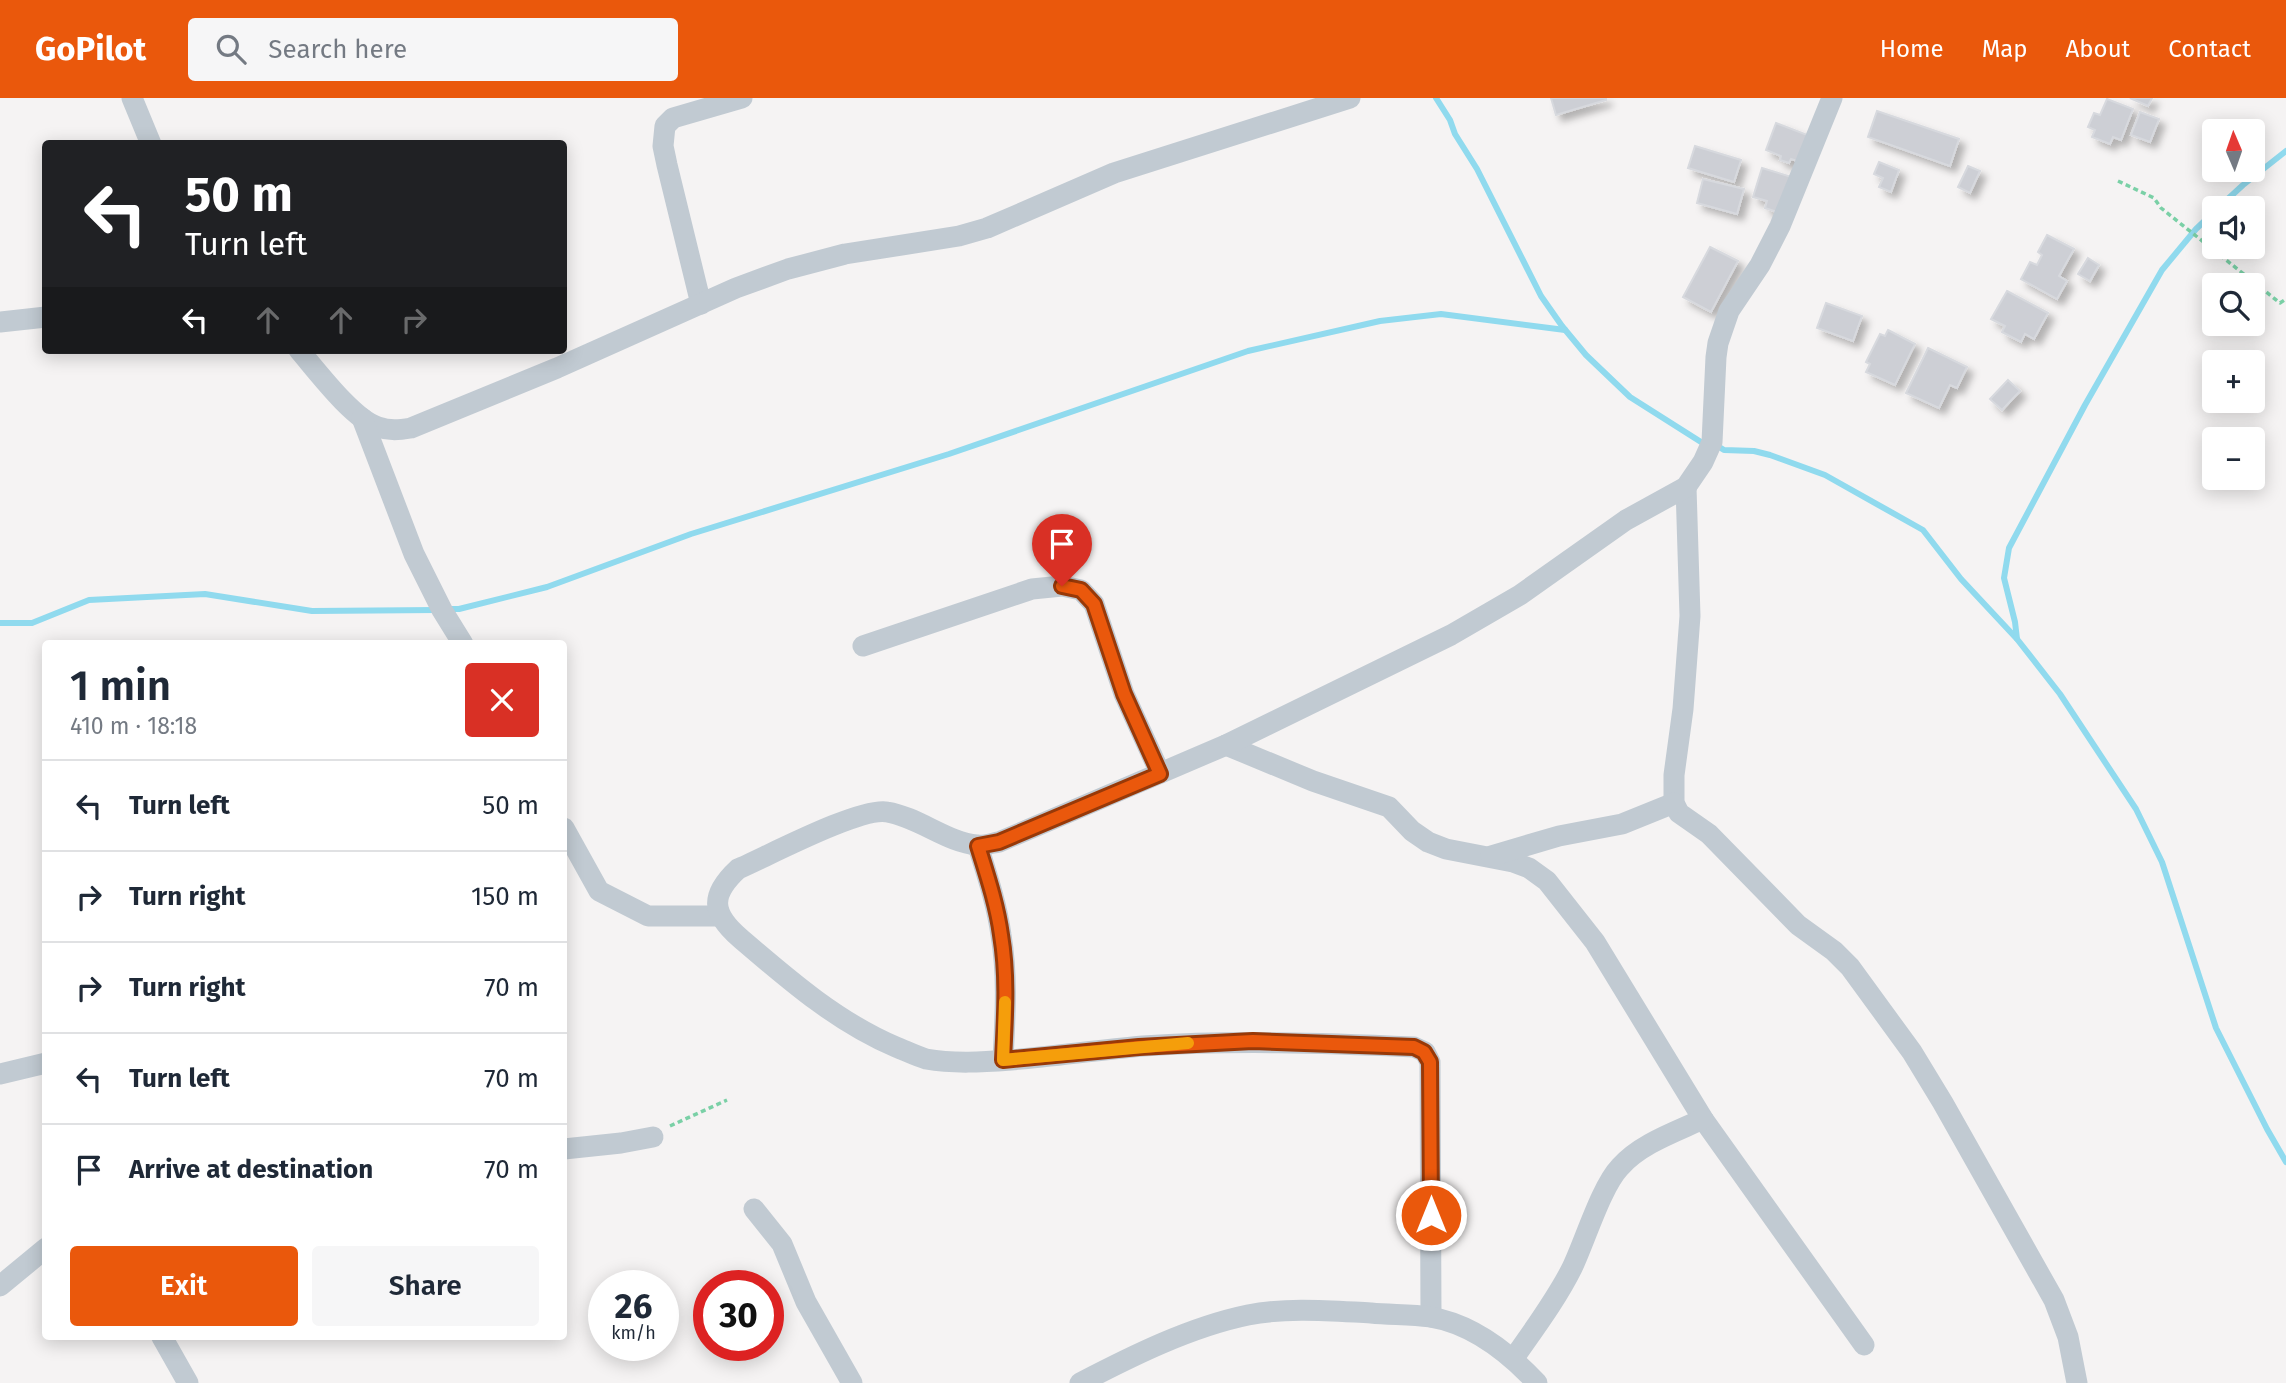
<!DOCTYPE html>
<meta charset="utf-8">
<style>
body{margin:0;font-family:"Fira Sans",sans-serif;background:#f6f6f7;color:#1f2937;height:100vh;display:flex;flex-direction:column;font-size:26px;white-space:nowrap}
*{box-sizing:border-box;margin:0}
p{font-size:23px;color:#747a83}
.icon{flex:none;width:38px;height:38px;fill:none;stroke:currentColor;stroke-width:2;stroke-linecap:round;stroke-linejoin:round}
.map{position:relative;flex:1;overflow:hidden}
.drawer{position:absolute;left:42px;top:542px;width:525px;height:700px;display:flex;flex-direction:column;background:#fff;border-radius:7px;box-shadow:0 4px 18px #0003}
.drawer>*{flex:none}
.banner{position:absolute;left:42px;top:42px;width:525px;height:214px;border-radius:7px;box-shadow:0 4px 18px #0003;background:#202124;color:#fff;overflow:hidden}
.needle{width:46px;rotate:358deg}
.controls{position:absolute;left:2202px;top:21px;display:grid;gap:14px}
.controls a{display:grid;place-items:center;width:63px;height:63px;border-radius:7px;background:#fff;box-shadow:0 4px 18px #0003;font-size:35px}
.speed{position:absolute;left:588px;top:1172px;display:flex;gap:14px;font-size:35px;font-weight:700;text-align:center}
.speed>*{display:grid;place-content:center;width:91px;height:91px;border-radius:50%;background:#fff;box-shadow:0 4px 18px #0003;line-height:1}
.speed small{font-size:18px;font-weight:400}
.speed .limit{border:10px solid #d22;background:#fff;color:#111}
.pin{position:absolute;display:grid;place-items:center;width:60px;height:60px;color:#fff;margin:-72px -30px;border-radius:50% 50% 50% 0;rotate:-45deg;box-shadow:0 0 7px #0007}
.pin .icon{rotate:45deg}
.me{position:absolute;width:77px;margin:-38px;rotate:0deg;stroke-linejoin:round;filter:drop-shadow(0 0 5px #0008)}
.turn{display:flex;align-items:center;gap:24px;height:147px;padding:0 28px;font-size:32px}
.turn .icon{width:91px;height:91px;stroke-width:2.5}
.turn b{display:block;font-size:49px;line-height:60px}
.lanes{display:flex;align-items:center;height:66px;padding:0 28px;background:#0003;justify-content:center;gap:35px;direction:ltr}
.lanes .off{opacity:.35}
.round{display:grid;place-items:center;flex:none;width:74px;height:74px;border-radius:7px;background:#f6f6f7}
.headline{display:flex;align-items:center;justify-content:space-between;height:119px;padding:0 28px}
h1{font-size:42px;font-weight:600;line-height:52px}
.button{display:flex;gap:14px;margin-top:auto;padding:14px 28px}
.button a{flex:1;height:80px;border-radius:7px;background:#ea580c;color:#fff;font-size:28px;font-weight:600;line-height:80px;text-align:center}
.button a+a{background:#f6f6f7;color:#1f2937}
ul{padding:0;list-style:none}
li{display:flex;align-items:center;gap:21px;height:91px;padding:0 28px;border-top:2px solid #e0e1e3}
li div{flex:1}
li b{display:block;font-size:26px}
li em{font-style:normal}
header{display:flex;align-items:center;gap:42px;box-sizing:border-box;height:98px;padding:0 35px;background:#ea580c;color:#fff}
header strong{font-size:33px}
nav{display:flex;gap:38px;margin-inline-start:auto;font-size:24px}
.search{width:490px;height:63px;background:#f6f6f7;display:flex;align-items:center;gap:18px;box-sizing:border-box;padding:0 24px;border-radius:7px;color:#747a83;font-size:26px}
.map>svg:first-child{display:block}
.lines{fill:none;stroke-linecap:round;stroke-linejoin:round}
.stream{stroke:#90daee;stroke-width:6}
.building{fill:#cdcfd5;stroke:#d7d9de;stroke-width:2;filter:url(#shadow)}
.path{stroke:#7ad0a6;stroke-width:3.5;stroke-dasharray:5 3.5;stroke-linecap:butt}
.minor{stroke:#c1cad2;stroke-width:21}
.route-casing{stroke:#983908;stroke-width:18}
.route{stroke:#ea580c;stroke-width:12}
.slow{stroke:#f59e0b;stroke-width:12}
</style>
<header>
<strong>GoPilot</strong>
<div class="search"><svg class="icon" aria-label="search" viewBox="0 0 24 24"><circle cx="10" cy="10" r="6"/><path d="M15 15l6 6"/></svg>Search here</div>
<nav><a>Home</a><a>Map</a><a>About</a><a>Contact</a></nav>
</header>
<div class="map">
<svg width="2286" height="1285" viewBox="0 0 2286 1285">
<defs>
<filter id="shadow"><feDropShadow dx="6" dy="6" stdDeviation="3.5" flood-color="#0004"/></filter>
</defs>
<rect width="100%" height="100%" fill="#f5f3f3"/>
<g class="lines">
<g class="stream">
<path d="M1436 0 1450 22 1455 36 1477 71 1541 198 1562 228 1586 257 1630 299 1701 344H1706"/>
<path d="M2218 110 2243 87 2286 53"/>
<path d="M1716 347 1724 352 1754 353 1770 357 1825 377 1923 432 1961 481 2017 541 2060 596 2136 711 2162 764 2216 930 2267 1031 2286 1064"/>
<path d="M447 511H459L547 489 691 436 949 356 1248 253 1380 223 1441 216 1565 232"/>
<path d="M0 525H32L89 502 205 496 312 513 437 512"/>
<path d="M2017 541 2015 524 2004 480 2009 450 2085 307 2162 172 2196 131 2214 114"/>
</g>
</g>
<g class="building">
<path d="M1551 0H1606V2L1556 17Z"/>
<path d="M2130 0H2152L2148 8Z"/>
<path d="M2107 1 2133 11 2121 42 2113 39 2110 46 2092 39 2095 32 2088 29 2094 15 2100 17Z"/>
<path d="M1877 13 1959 41 1950 68 1868 39Z"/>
<path d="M2140 14 2159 21 2150 44 2131 37Z"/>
<path d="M1776 25 1810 38 1800 64 1791 61 1789 65 1780 62 1781 58 1766 52Z"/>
<path d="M1695 48 1741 62 1734 84 1688 70Z"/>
<path d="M1879 64 1899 72 1891 94 1879 89 1883 80 1874 76Z"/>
<path d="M1968 68 1980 73 1970 95 1958 89Z"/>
<path d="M1762 70 1795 80 1777 114 1765 110 1767 103 1753 99Z"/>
<path d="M1703 81 1744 91 1737 116 1697 105Z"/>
<path d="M2047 137 2074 151 2059 178 2067 183 2057 201 2021 181 2030 164 2037 167 2042 157 2038 154Z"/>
<path d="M1710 149 1738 163 1711 214 1683 199Z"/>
<path d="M2088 160 2099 167 2090 183 2078 176Z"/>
<path d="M2007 193 2048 215 2034 241 2025 236 2021 244 2002 234 2005 228 1991 221Z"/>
<path d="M1826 205 1862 218 1853 243 1817 230Z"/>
<path d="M1888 232 1915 246 1895 287 1866 274 1870 266 1866 264 1880 236 1885 238Z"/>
<path d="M1928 250 1967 269 1957 290 1950 287 1939 310 1906 295Z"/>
<path d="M2008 282 2020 293 2002 312 1990 301Z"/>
</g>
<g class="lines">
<g class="path">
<path d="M2118 83 2154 100 2161 110 2280 205 2286 201"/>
<path d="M670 1028 727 1002"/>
</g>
<g class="minor">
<path d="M132 0 151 46"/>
<path d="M701 206 667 67 663 48 665 28 673 20 742 0"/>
<path d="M0 224 46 219"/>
<path d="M299 252C317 273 353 321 378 329 390 333 399 332 411 330L557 270 736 190 788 171 845 156 959 138 987 130 1114 75 1350 0"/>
<path d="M362 320 414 456 442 512 463 546"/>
<path d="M1686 389 1690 518 1683 611 1674 677V705L1679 715 1709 736 1798 827 1834 853 1850 869 1912 954 1943 1005 2054 1202 2068 1239 2077 1285"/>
<path d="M863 548 1032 491 1062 488 1081 492 1094 506 1124 596 1160 675"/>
<path d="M1226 647 1313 683 1389 709 1412 733 1428 744 1446 751 1513 764 1529 770 1547 783 1595 844 1703 1021 1864 1247"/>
<path d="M564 730 599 793 648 818H720"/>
<path d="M978 748C987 777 997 807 1001 837 1008 879 1005 920 1003 962"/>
<path d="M1491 758 1559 738 1622 726 1674 705"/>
<path d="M0 976 46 965"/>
<path d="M564 1051 621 1045 653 1039"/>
<path d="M754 1111 782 1146 806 1204 852 1285"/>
<path d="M0 1188 46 1150"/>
<path d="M1431 1219 1430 964 1425 954 1414 949C1323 945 1234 942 1143 948 1099 952 1055 958 1011 962 983 964 954 966 926 961 916 958 906 953 896 949 837 924 789 882 740 840 711 815 710 797 738 771 768 758 860 709 887 714 918 719 948 745 977 747 984 748 992 745 999 744L1226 647 1451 537 1520 497 1626 422 1686 389 1703 364 1712 344 1716 259 1718 245 1729 213 1760 167 1780 128 1832 0"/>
<path d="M162 1239 188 1285"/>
<path d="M1514 1260C1534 1231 1556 1202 1572 1170 1585 1143 1601 1089 1620 1069 1640 1046 1675 1034 1703 1021"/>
<path d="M1080 1285C1132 1258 1190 1229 1248 1217 1289 1209 1331 1213 1371 1215 1390 1217 1411 1216 1430 1219 1473 1226 1508 1254 1537 1285"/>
</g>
</g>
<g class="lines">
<g class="route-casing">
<path id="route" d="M1062 488 1081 492 1094 506 1124 596 1160 676 999 744 978 748C987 777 997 807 1001 837 1008 879 1005 920 1003 962L1139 949 1253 943 1414 949 1424 954 1430 964 1431 1117"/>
</g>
<use href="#route" class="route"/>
<path class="slow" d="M1005 904 1003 962 1188 945"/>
</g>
</svg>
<div class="controls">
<a><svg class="needle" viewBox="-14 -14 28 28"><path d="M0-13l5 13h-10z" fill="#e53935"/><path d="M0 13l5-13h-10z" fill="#747a83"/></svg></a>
<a><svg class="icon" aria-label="sound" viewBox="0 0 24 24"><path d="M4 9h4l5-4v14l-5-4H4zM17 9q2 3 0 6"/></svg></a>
<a><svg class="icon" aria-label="search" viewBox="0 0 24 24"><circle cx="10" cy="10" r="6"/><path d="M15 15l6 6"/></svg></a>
<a>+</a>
<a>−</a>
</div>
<div class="speed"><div>26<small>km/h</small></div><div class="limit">30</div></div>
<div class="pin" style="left:1062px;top:488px;background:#d93025"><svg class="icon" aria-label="arrive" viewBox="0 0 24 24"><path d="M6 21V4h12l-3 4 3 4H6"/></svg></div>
<svg class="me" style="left:1431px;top:1117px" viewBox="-20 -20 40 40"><circle r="17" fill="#ea580c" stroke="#fff" stroke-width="3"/><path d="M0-11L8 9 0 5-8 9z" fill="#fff"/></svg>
<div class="banner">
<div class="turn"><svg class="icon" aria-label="left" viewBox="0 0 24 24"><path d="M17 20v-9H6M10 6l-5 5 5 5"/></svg><div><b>50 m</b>Turn left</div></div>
<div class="lanes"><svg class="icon" aria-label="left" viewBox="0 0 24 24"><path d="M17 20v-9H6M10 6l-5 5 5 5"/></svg><svg class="icon off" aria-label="ahead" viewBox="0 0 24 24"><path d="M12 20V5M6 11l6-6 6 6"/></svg><svg class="icon off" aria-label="ahead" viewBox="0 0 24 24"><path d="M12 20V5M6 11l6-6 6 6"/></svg><svg class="icon off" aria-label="right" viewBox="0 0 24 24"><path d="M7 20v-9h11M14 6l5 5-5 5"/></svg></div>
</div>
<section class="drawer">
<div class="headline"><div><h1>1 min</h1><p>410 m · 18:18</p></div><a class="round" style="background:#d93025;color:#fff"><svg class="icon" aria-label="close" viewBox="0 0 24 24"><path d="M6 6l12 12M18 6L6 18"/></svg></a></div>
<ul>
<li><svg class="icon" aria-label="left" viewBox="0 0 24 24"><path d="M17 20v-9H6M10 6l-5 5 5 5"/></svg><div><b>Turn left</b></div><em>50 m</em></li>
<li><svg class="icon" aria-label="right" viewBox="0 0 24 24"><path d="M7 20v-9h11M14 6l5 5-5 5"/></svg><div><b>Turn right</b></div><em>150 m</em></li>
<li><svg class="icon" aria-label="right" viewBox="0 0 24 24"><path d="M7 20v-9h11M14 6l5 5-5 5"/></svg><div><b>Turn right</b></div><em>70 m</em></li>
<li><svg class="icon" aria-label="left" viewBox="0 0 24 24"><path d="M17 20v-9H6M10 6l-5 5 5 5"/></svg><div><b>Turn left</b></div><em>70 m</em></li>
<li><svg class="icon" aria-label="arrive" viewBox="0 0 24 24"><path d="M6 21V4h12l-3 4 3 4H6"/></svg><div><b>Arrive at destination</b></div><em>70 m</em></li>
</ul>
<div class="button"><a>Exit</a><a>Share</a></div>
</section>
</div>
